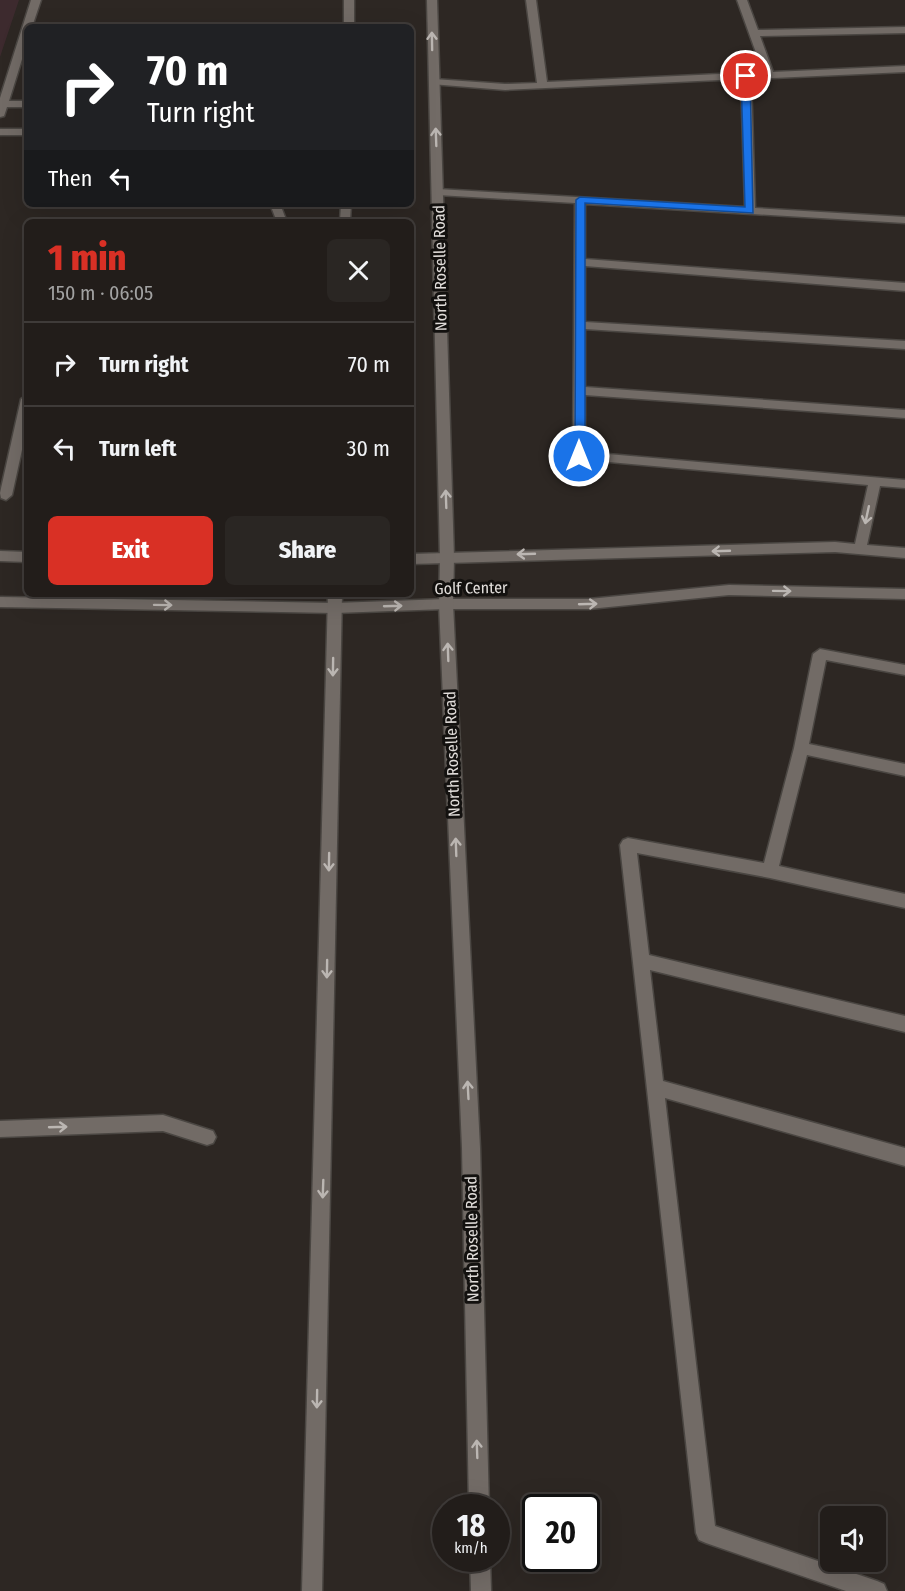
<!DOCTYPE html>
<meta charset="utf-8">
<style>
body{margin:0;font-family:"Fira Sans Condensed",sans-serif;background:#2a2623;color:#f1f3f6;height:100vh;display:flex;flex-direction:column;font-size:22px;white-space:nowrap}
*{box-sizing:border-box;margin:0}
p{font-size:20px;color:#a2a2a2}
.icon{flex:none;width:33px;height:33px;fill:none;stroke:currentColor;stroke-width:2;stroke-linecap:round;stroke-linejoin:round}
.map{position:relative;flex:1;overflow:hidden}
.side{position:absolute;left:24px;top:219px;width:390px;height:378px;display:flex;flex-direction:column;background:#221d1a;border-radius:9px;box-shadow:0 6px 24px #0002,0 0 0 2px #3f3b39}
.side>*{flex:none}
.hud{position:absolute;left:24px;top:24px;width:390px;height:183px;border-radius:9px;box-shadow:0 6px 24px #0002,0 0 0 2px #3f3b39;background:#202124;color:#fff;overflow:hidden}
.tools{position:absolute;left:820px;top:1506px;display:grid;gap:12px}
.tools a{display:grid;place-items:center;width:66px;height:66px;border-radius:9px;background:#221d1a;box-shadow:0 6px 24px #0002,0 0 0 2px #3f3b39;font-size:30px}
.speed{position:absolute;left:432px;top:1494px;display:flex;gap:12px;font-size:30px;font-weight:700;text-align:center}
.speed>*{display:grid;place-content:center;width:78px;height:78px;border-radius:50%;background:#221d1a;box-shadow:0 6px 24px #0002,0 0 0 2px #3f3b39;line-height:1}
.speed small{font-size:15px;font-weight:400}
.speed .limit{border:3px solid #111;border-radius:9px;background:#fff;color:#111}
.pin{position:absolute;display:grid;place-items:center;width:51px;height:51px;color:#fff;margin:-26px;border:3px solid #fff;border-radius:50%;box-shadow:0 2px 6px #0007}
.me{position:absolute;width:66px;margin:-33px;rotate:0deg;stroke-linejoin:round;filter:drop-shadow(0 0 4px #0008)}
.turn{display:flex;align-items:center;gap:21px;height:126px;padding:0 24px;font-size:27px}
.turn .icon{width:78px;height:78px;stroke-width:2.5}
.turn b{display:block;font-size:42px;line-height:51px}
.then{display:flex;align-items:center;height:57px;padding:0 24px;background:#0003;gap:12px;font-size:22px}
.round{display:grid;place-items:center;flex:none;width:63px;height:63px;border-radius:9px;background:#2a2623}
.head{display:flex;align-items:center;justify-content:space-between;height:102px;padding:0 24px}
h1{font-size:36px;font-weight:800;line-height:45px;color:#d93025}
.primary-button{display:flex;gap:12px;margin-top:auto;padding:12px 24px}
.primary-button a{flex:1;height:69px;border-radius:9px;background:#d93025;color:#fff;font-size:24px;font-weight:800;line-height:69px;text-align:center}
.primary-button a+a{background:#2a2623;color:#f1f3f6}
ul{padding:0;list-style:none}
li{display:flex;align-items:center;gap:18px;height:84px;padding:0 24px;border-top:2px solid #3f3b39}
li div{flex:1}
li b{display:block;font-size:22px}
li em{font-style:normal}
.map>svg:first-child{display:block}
.commercial{fill:#3d2a2e}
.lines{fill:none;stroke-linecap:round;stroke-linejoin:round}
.lane-casing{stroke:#4a4642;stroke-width:3}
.secondary-casing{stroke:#4a4642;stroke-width:3}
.lane{fill:#726b66;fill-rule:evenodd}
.secondary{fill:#726b66;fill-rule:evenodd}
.oneway{stroke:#bbb6b2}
.route{fill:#1a73e8;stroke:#114b97;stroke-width:1.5}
.labels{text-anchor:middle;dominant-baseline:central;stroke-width:6;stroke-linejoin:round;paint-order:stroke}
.street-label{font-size:16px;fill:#e2dedb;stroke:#13110f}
</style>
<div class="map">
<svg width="905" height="1591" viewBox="0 0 905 1591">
<rect width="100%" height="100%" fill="#2d2723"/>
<path class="commercial" d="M0 0H19L0 57Z"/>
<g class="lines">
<g class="lane-casing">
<g id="lane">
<path d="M31 0H41L32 27H27V43L9 101H27V107H7L4 116 0 117V98Z"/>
<path d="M526 0H536L547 82 763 72 737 0H747L758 30 905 27V33L760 36 773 72 905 66V72L751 79 755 208 905 217V223L585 204V259L905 283V291L585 266V322L905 341V349L585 329V387L905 410V418L585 395V452L905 480V488L880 486 867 545 905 548V558L835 552 411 564V554L835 542 855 544 868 485 575 459 573 456 575 203 438 195 433 192 438 189 745 207 741 79 505 90 431 84V80L434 79 505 84 537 83Z"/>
<rect x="0" y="129" width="27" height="6"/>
<path d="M270 204H280L287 222H277Z"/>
<path d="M27 395V427L12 495 6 500 1 498 0 493 21 399Z"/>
<path d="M0 551 27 552V562L0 561Z"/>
<path d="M729 585 905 589V599L729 595 589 609H446L335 613 0 607V597L335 603 446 599H589Z"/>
<path d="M820 649 905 665V675L826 660 809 744 905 764V776L807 755 779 866 905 894V908L770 878 637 853 649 955 905 1016V1032L650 970 663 1081 905 1148V1166L665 1098 715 1526 877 1581 884 1584 887 1591H846L706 1543 699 1540 696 1533 620 845 623 840 628 838 764 863 794 748 813 654Z"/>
<path d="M163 1115 213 1131 216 1137 213 1143 207 1145 163 1131 0 1137V1121Z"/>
</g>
</g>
<g class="secondary-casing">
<g id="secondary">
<rect x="344" y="0" width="10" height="27"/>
<path d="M427 0H437L454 558 453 604 480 1148 489 1508H469L462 1148 439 604 440 558Z"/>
<path d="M341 204H351L350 222H340Z"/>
<path d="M328 594H342L322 1591H302Z"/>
<path d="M470 1558H490L491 1591H471Z"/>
</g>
</g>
<use href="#lane" class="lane"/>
<use href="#secondary" class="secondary"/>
</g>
<defs><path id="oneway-shaft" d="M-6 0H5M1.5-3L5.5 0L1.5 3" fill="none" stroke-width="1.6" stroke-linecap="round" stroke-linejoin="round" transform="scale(1.5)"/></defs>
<g class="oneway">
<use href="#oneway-shaft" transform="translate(432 41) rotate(-91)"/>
<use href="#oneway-shaft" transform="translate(436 137) rotate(-92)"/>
<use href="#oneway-shaft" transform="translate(446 499) rotate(-92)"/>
<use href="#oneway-shaft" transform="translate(867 515) rotate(102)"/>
<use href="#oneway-shaft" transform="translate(721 551) rotate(178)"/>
<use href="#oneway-shaft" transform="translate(526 554) rotate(178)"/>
<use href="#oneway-shaft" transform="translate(782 591) rotate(1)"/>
<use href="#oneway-shaft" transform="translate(588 604) rotate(-2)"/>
<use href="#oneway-shaft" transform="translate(163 605) rotate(1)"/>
<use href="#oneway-shaft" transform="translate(393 606) rotate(-2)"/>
<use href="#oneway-shaft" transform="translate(448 652) rotate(-92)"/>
<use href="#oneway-shaft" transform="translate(333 667) rotate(91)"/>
<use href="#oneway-shaft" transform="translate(456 847) rotate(-92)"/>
<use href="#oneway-shaft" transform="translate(329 862) rotate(91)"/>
<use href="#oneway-shaft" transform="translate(327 969) rotate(91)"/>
<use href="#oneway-shaft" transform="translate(468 1090) rotate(-93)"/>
<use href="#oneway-shaft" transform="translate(58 1127) rotate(-2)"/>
<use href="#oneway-shaft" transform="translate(323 1189) rotate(92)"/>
<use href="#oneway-shaft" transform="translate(317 1399) rotate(91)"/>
<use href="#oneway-shaft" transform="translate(477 1449) rotate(-92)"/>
</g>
<path class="route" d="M746 73 750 76 753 213 585 203V456L583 458H575L576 200 580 197 745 207 741 76Z"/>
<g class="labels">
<g class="street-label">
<text transform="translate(440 268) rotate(-91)">North Roselle Road</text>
<text transform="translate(471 588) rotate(-1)">Golf Center</text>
<text transform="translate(452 754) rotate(-92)">North Roselle Road</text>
<text transform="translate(472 1239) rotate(-91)">North Roselle Road</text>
</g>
</g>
</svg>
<div class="tools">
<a><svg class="icon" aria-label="sound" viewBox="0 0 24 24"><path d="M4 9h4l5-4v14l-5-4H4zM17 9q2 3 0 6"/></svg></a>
</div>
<div class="speed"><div>18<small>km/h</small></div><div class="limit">20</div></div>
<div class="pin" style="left:746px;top:76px;background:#d93025"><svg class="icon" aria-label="arrive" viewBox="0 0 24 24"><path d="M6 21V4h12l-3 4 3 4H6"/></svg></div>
<svg class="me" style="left:579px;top:456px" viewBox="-20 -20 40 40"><circle r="17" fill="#1a73e8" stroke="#fff" stroke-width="3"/><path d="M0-11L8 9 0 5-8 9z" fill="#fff"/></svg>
<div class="hud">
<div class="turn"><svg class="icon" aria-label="right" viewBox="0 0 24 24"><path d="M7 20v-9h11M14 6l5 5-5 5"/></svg><div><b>70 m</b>Turn right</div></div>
<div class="then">Then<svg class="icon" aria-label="left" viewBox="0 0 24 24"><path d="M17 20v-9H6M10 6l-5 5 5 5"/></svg></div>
</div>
<section class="side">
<div class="head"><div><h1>1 min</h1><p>150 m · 06:05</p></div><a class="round"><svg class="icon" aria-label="close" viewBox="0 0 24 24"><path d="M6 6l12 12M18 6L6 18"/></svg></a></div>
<ul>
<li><svg class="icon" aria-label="right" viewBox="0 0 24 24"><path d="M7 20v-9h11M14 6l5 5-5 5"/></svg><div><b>Turn right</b></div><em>70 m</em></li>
<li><svg class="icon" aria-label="left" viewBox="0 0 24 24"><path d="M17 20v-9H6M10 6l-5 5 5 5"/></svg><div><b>Turn left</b></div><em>30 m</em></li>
</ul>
<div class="primary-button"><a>Exit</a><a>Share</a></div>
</section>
</div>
